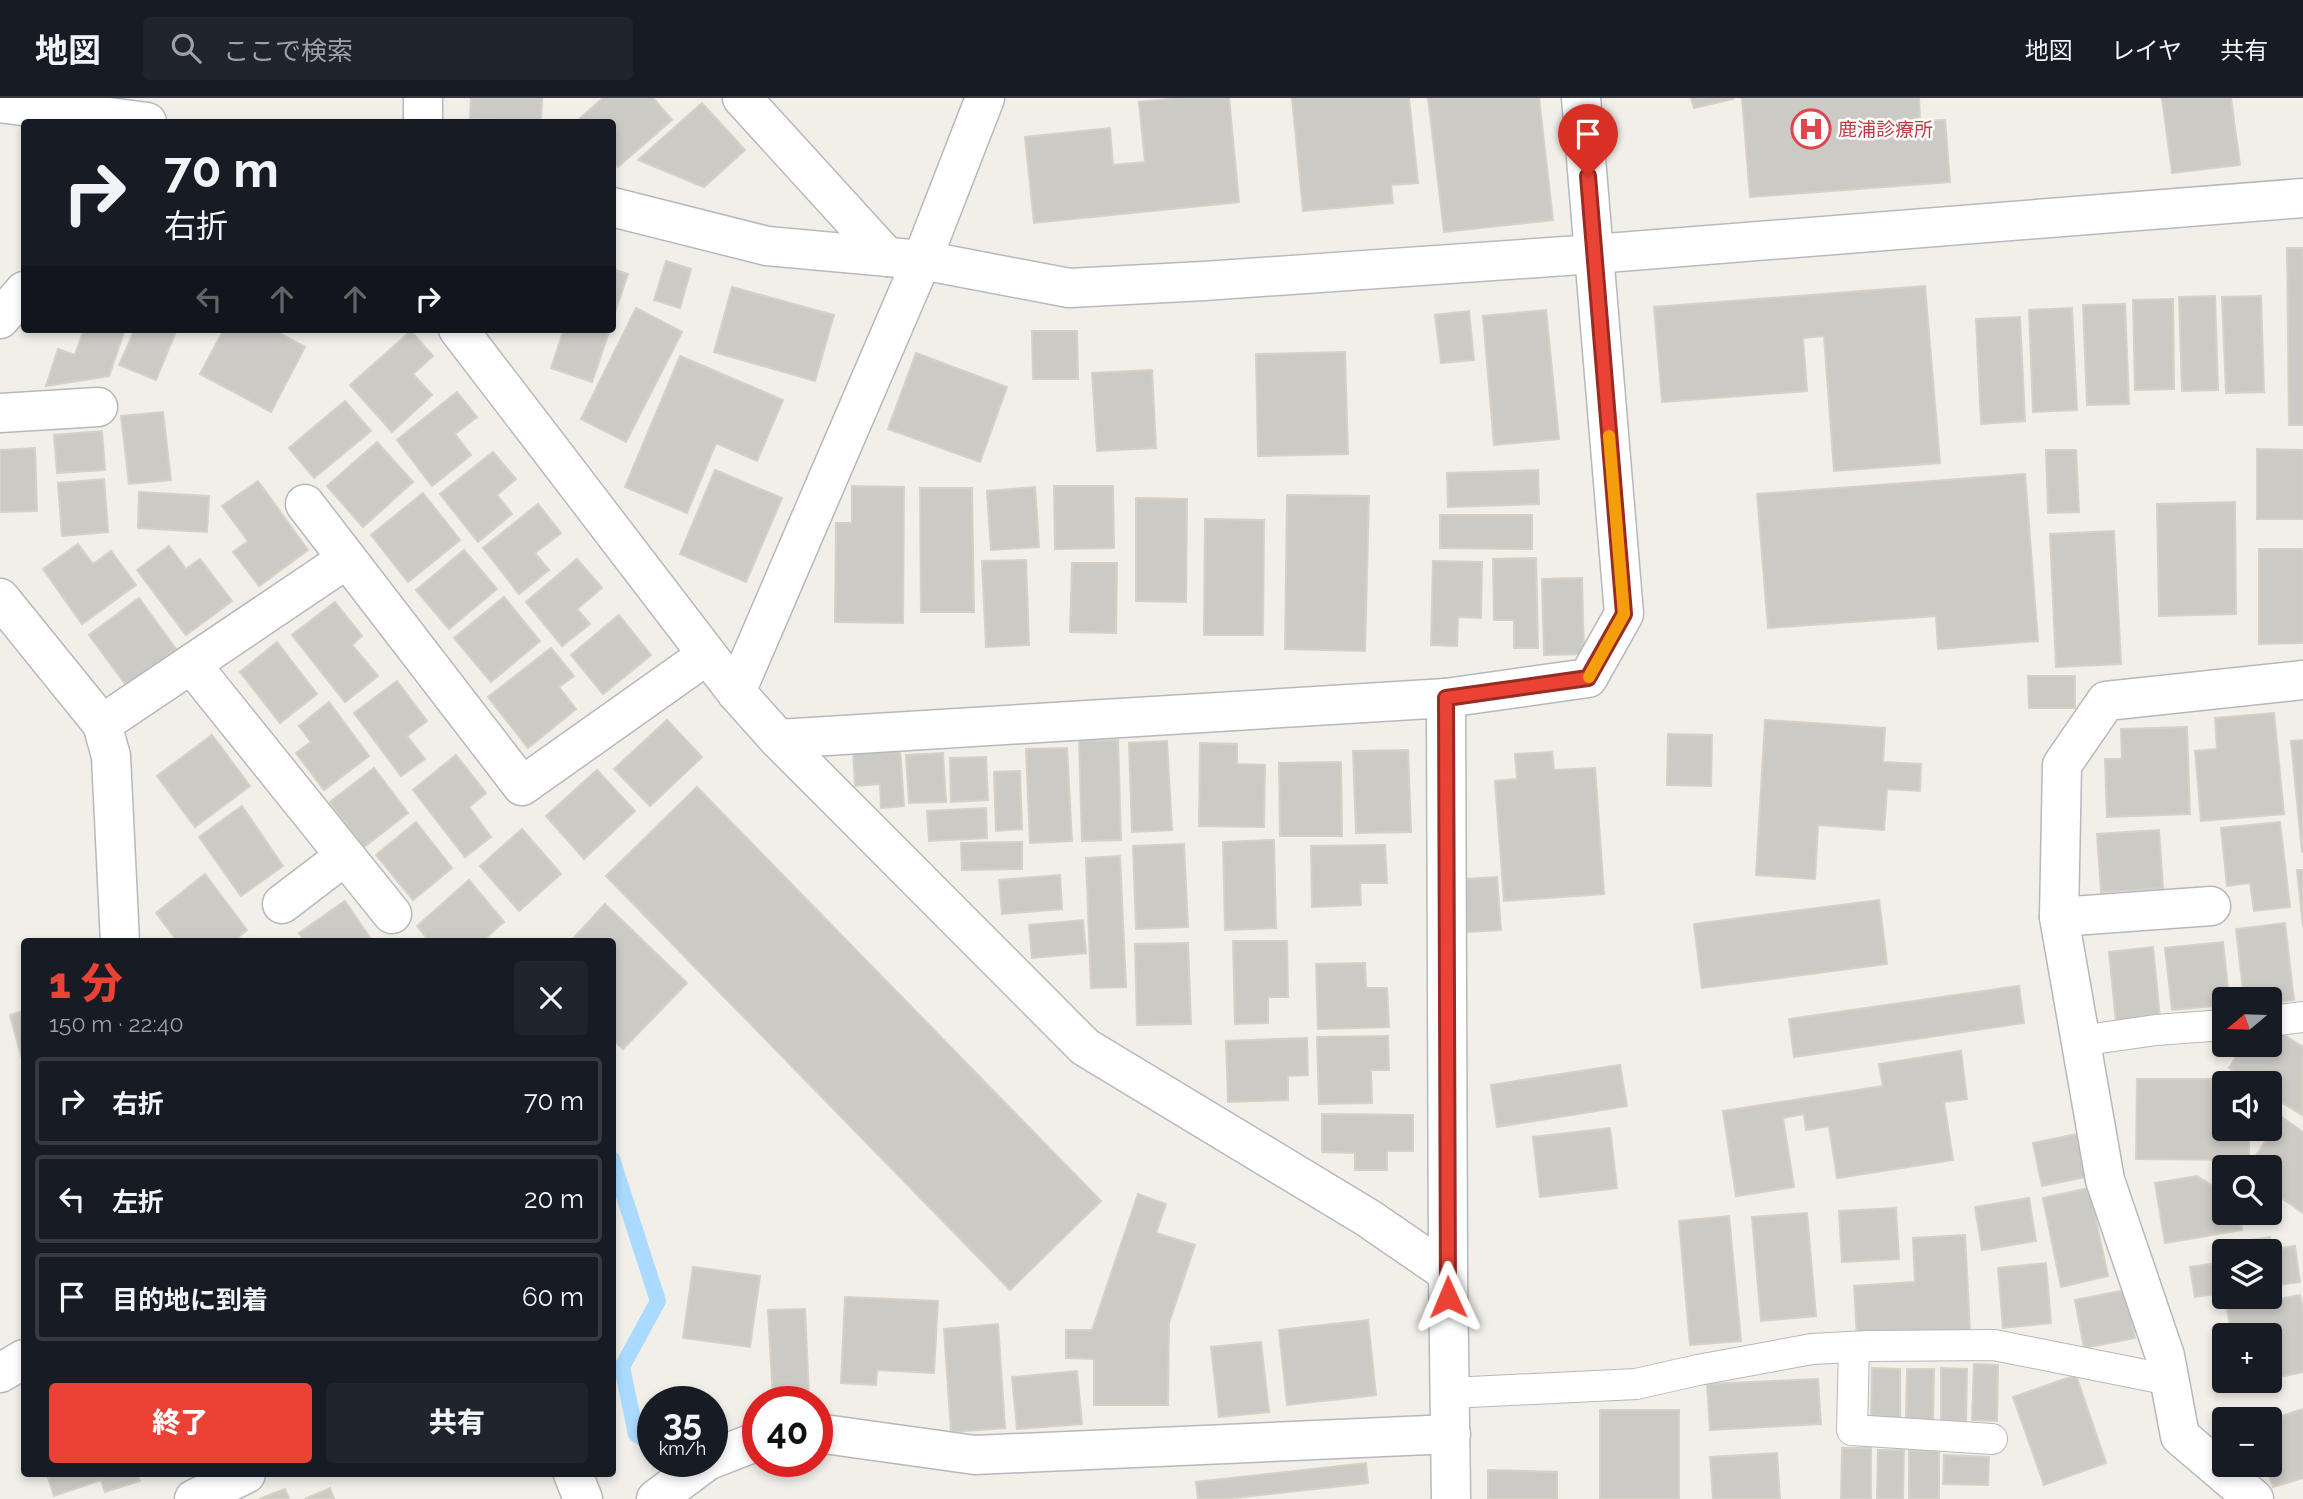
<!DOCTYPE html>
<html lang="ja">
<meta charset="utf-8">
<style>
body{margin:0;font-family:Raleway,"Noto Sans JP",sans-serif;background:#20242c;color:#f1f3f6;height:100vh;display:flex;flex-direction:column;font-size:26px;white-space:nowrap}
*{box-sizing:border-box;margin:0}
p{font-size:23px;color:#9ea1a6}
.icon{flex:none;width:38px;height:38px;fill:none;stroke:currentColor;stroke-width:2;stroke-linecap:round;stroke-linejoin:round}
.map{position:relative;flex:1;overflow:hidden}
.drawer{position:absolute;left:21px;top:840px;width:595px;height:539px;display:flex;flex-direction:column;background:#171b24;border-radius:7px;box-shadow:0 4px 10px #0003}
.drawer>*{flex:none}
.guide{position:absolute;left:21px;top:21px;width:595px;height:214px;border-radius:7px;box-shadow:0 4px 10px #0003;background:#171b24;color:#f1f3f6;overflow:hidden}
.needle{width:46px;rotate:251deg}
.controls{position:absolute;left:2212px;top:889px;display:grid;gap:14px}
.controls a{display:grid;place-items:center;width:70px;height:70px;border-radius:7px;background:#171b24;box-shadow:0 4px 10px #0003;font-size:35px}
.speed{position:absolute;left:637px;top:1288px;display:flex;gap:14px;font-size:35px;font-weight:700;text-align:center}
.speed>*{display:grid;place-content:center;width:91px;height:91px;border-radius:50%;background:#171b24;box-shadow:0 4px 10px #0003;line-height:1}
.speed small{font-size:18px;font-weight:400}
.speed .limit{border:10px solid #d22;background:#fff;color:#111}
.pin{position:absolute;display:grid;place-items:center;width:60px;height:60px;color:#fff;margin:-72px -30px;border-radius:50% 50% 50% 0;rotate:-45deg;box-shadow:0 0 7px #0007}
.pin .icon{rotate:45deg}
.me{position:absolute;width:77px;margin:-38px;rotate:359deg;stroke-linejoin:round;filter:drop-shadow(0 0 5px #0008)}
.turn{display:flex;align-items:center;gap:24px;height:147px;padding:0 28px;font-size:32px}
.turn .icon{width:91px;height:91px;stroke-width:2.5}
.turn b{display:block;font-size:49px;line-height:60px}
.lanes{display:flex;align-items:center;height:66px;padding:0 28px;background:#0003;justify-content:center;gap:35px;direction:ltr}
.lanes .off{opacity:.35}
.round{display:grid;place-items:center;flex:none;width:74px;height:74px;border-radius:7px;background:#20242c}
.headline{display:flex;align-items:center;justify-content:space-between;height:119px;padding:0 28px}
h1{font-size:42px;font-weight:800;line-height:52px;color:#ea4335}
.cta{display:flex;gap:14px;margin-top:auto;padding:14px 28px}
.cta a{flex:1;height:80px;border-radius:7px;background:#ea4335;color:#fff;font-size:28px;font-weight:800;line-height:80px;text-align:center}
.cta a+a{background:#20242c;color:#f1f3f6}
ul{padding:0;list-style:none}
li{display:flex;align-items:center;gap:21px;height:88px;margin:0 14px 10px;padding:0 14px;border:4px solid #363941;border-radius:7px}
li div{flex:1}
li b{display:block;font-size:26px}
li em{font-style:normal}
header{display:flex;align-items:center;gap:42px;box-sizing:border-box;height:98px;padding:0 35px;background:#171b24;border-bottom:2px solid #363941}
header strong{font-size:33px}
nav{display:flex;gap:38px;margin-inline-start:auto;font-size:24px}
.search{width:490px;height:63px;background:#20242c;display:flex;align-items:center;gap:18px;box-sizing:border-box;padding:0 24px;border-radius:7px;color:#9ea1a6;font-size:26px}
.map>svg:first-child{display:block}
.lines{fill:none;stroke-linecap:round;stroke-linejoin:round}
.stream{stroke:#aadaff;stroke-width:16}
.building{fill:#cccac5;stroke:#d6d1c6;stroke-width:2}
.lane-casing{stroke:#b5b8bc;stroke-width:32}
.street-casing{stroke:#b5b8bc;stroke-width:41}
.secondary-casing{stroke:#b6babf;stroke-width:41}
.lane{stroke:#fff;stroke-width:30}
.street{stroke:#fff;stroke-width:38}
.secondary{stroke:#fff;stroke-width:38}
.route-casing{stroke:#982c22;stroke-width:18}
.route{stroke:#ea4335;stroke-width:12}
.slow{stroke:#f59e0b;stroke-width:12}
.labels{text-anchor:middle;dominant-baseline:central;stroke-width:5;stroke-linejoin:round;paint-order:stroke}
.health-label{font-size:19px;fill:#be3a42;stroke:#fff;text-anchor:start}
</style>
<header>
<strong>地図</strong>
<div class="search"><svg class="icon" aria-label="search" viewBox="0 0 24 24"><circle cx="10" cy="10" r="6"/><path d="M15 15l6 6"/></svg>ここで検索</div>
<nav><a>地図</a><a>レイヤ</a><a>共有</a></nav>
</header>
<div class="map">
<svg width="2303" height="1401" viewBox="0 0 2303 1401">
<rect width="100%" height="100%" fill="#f1efe8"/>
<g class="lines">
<path class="stream" d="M612 1061 658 1203 622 1269 636 1336 653 1346"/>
</g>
<g class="building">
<path d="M471 0H542L541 23 470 20Z"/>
<path d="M603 0H653L672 22 618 69 612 63V24H579L577 23Z"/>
<path d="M1181 0H1229L1239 104 1034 125 1025 39 1110 30 1113 67 1145 64 1139 4Z"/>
<path d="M1292 0H1409L1418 85 1391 87 1393 105 1303 113Z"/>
<path d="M1428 0H1539L1553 122 1444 134Z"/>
<path d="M1691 0H1733V1L1694 10Z"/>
<path d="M1742 0H1919L1920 23 1945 22 1950 84 1750 99Z"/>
<path d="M2162 0H2231L2240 67 2172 75Z"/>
<path d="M702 5 745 52 704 89 638 62Z"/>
<path d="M2287 150H2303V327H2289Z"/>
<path d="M666 163 691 171 680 210 654 202Z"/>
<path d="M612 171 628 176 612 223Z"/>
<path d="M1925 188 1940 365 1834 373 1824 238 1803 240 1807 293 1662 304 1654 209Z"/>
<path d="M732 189 834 217 815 283 714 254Z"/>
<path d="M2215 198 2218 292 2182 293 2179 199Z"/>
<path d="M2261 198 2264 294 2226 295 2222 199Z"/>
<path d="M2173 201 2174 291 2135 292 2133 202Z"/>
<path d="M2125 206 2129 306 2087 307 2083 207Z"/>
<path d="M636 210 682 234 626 344 581 321Z"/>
<path d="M2072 210 2077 312 2033 314 2029 212Z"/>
<path d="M1546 212 1559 341 1494 347 1483 218Z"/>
<path d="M1469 213 1474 262 1441 265 1435 217Z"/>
<path d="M2020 219 2025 323 1981 326 1976 221Z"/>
<path d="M84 231H125L109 278 46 288 58 251 75 257Z"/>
<path d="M135 231H177L156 282 119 267Z"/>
<path d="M224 231H272L305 249 271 314 200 276Z"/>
<path d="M564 231H610L592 284 551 270Z"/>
<path d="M411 233 433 258 413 276 432 297 392 334 350 287Z"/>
<path d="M1032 233H1077L1078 281H1033Z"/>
<path d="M1345 254 1348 356 1258 358 1256 256Z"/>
<path d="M916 255 1007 289 980 364 888 331Z"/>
<path d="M680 258 783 302 757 363 716 345 687 415 625 389Z"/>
<path d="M1152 272 1156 350 1097 353 1092 275Z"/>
<path d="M457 294 477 319 455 336 471 357 432 388 397 342Z"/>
<path d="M345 303 371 333 314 380 289 350Z"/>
<path d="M163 314 171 382 129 386 121 318Z"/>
<path d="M102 333 105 372 57 375 54 337Z"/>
<path d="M377 344 413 384 363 429 327 388Z"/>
<path d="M35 350 37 413 0 414V352Z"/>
<path d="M2257 351 2303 352V421H2257Z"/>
<path d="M2046 352H2076L2079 414 2048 415Z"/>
<path d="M493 354 516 381 497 397 512 416 478 444 440 396Z"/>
<path d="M715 372 782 400 746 484 680 456Z"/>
<path d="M1538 372 1539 406 1448 409 1447 375Z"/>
<path d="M2025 376 2038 543 1938 551 1936 518 1768 530 1757 396Z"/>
<path d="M104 381 108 434 62 438 58 385Z"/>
<path d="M258 383 308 452 259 488 233 454 248 443 222 408Z"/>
<path d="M852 388 904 389 903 525 835 524 836 425H852Z"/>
<path d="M1054 388H1113L1114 450 1055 451Z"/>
<path d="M1035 389 1039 449 991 452 987 393Z"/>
<path d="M920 390H972L974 514H921Z"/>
<path d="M139 394 209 398 207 434 138 430Z"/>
<path d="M423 395 460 442 408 484 371 437Z"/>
<path d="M1287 397 1369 398 1365 553 1285 551Z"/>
<path d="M1136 400 1187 401 1186 504 1136 503Z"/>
<path d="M2235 404 2236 516 2159 518 2157 406Z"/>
<path d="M538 406 561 435 535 455 549 472 519 496 483 450Z"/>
<path d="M1440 417H1532V451L1440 450Z"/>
<path d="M1205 421 1264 422 1263 537H1204Z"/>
<path d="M2114 433 2121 566 2056 569 2050 436Z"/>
<path d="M78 446 93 466 111 453 136 487 82 526 43 471Z"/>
<path d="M169 448 186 471 200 461 232 503 186 537 137 472Z"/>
<path d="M2259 451H2303V545L2259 546Z"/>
<path d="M464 452 497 491 449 531 416 492Z"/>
<path d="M1536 460 1538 550H1514V522H1494L1493 461Z"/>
<path d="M577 461 602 490 577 511 590 526 562 548 526 504Z"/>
<path d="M1026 462 1029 547 986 549 982 463Z"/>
<path d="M1433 463 1482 464 1481 520 1458 519 1457 548 1431 547Z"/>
<path d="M1072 465H1117L1116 535 1070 534Z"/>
<path d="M1582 480 1584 556 1544 557 1542 481Z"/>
<path d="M504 499 540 543 491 584 454 540Z"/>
<path d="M139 500 176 551 126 587 89 537Z"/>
<path d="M335 504 362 538 352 547 378 578 345 604 292 537Z"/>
<path d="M619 517 651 557 603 596 571 557Z"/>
<path d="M277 544 317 596 280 625 240 574Z"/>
<path d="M551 550 574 578 559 589 576 611 528 650 488 599Z"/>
<path d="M2028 578H2075V610H2029Z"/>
<path d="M397 583 427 623 407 638 425 661 401 678 354 615Z"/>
<path d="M329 604 369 658 324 692 296 655 311 644 299 628Z"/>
<path d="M2274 615 2284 716 2201 723 2195 653 2217 651 2215 620Z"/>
<path d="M667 622 702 659 650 708 614 671Z"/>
<path d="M1765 622 1885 630 1883 664 1921 666 1920 693 1887 691 1884 732 1818 727 1815 781 1756 777Z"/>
<path d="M2187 629 2190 716 2107 719 2105 661H2122L2121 631Z"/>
<path d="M1668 636 1712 637 1711 688 1667 687Z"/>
<path d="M212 637 250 688 195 729 157 678Z"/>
<path d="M1118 642 1121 742 1082 743 1079 643Z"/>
<path d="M2303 642V754H2302L2291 643Z"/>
<path d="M1167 643 1172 732 1132 734 1129 645Z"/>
<path d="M1200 645 1237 646V666L1265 667 1264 729 1199 728Z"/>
<path d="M900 649 904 708 881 710 880 686 855 688 853 652Z"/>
<path d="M1067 650 1072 743 1030 745 1026 651Z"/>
<path d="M1408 652 1411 734 1356 735 1353 653Z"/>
<path d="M1552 654 1554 672 1595 670 1604 796 1504 803 1495 683 1517 681 1515 656Z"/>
<path d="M943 655 946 704 909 705 906 657Z"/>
<path d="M456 657 486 695 469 709 491 739 465 759 413 692Z"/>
<path d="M986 659 988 702 951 704 950 660Z"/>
<path d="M1341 664 1342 738H1280L1279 665Z"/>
<path d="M374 670 408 715 364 749 330 704Z"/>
<path d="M597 672 635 713 584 761 546 718Z"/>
<path d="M1020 673 1022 731 996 733 994 674Z"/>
<path d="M697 689 1101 1103 1010 1192 606 778Z"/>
<path d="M242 708 283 768 241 798 199 739Z"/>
<path d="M986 710 987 740 929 743 927 713Z"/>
<path d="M416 724 452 770 413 802 376 757Z"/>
<path d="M2280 724 2290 809 2254 813 2250 785 2227 788 2221 730Z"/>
<path d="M522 731 561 776 519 813 480 768Z"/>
<path d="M2159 732 2163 790 2101 794 2097 736Z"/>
<path d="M1274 742 1276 830 1225 832 1223 744Z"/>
<path d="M1022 744V771L962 772 961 745Z"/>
<path d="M1184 746 1188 829 1136 831 1133 748Z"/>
<path d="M1385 747 1387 785H1360L1361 807 1312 809 1311 748Z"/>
<path d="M1120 758 1126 889 1091 890 1086 760Z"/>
<path d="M2297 772H2303V828Z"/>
<path d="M205 776 247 832 232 844H178L156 815Z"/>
<path d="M1060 777 1062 811 1002 816 999 782Z"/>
<path d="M1497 779 1501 832 1468 834 1465 781Z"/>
<path d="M469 782 504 824 481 844H430L417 828Z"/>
<path d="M1879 802 1887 866 1702 890 1694 826Z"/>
<path d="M345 803 373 844H305L299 835Z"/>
<path d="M605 806 687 885 623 951 612 941V844H570Z"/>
<path d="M1083 822 1086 855 1032 860 1029 827Z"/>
<path d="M2285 825 2294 902 2270 905V901H2244L2236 831Z"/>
<path d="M1233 843H1287L1288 899H1268V925L1235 926Z"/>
<path d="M2223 844 2229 901H2224V907L2172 912 2165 850Z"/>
<path d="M1188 845 1191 926 1137 927 1135 846Z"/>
<path d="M2153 849 2160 920 2116 924 2109 854Z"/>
<path d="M1365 865 1366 890H1387L1389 929 1318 931 1316 866Z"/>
<path d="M2019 888 2024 925 1794 959 1789 921Z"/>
<path d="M24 913V968L10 917Z"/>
<path d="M2278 933 2303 949 2302 1017 2270 997V985H2252L2229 970 2243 947H2248L2263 957Z"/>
<path d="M1388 938 1389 972H1371L1372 1005 1319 1006 1317 939Z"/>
<path d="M1307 940 1308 977 1288 978V1002L1228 1004 1226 943Z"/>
<path d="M1961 953 1967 1001 1944 1004 1953 1062 1837 1080 1829 1028 1806 1032 1804 1016 1783 1020 1794 1089 1736 1098 1723 1013 1883 988 1879 966Z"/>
<path d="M1620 967 1627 1008 1497 1029 1491 987Z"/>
<path d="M2137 981H2211L2212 999 2224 1000V1031H2249V1062L2136 1061Z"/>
<path d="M1322 1016 1413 1017V1053H1387V1072H1355V1055L1322 1054Z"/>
<path d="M2282 1019 2303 1034V1115L2270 1092V1069H2248Z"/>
<path d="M1610 1030 1617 1090 1540 1099 1533 1039Z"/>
<path d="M2077 1036 2086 1079 2042 1088 2033 1045Z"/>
<path d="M2197 1078 2224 1095V1115H2239L2242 1132 2165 1145 2155 1085Z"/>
<path d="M2089 1090 2108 1178 2061 1189 2043 1100Z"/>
<path d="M1138 1096 1166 1106 1156 1135 1195 1147 1169 1225 1168 1307H1094V1261L1066 1260V1232H1092Z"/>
<path d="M2029 1100 2036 1143 1982 1152 1975 1109Z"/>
<path d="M1896 1110 1899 1161 1842 1164 1839 1113Z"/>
<path d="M1807 1115 1816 1218 1761 1223 1752 1119Z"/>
<path d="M1729 1118 1741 1243 1690 1247 1679 1123Z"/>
<path d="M1965 1137 1970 1233 1857 1240 1854 1188 1915 1184 1913 1140Z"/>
<path d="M2270 1139 2273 1151 2295 1148 2300 1184 2270 1188V1153H2224V1155L2223 1146Z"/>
<path d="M2224 1164V1195L2195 1199 2190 1169Z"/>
<path d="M2046 1165 2051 1225 2003 1230 1998 1170Z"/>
<path d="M693 1169 760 1178 750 1249 683 1240Z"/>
<path d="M2126 1192 2135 1240 2084 1250 2075 1202Z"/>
<path d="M2300 1197 2303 1211V1274L2270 1281V1237H2232L2227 1211Z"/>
<path d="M845 1199 938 1203 934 1275 877 1272 876 1287 841 1285Z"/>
<path d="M805 1211 809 1299 773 1301 768 1212Z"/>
<path d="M1368 1222 1376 1297 1287 1307 1279 1232Z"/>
<path d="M998 1226 1005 1330 951 1334 944 1231Z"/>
<path d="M1261 1244 1269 1314 1219 1319 1211 1249Z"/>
<path d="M1974 1266 1998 1267 1997 1323 1972 1322Z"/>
<path d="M1872 1270 1900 1271V1323L1871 1322Z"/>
<path d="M1941 1270 1967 1271 1966 1323H1941Z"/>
<path d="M1907 1271H1934L1933 1323 1906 1322Z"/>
<path d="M1077 1273 1082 1326 1017 1331 1012 1279Z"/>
<path d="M2076 1277 2106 1365 2044 1387 2013 1299Z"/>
<path d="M1818 1281 1821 1326 1710 1332 1707 1286Z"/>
<path d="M2303 1311V1380L2273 1389 2265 1367H2270V1322Z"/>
<rect x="1600" y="1312" width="79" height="89"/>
<path d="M1842 1350H1871V1401H1841Z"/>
<path d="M1878 1352H1904L1903 1401H1877Z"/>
<rect x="1909" y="1353" width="30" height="48"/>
<path d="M1777 1355 1780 1401H1713L1710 1359Z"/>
<path d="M1944 1357 1989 1359 1988 1387 1943 1386Z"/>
<path d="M1366 1365 1368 1385 1224 1401H1198L1196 1384Z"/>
<path d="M1488 1372 1557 1374V1401H1488Z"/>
<path d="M47 1376H137L140 1383 105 1394 101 1382 54 1398Z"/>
<path d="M330 1390 334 1401H305Z"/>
<path d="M285 1391 289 1401H259Z"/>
</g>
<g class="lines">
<g class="lane-casing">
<g id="lane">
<path d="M2270 923 2303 919"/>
<path d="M2080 943 2156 932 2224 927"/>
<path d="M1854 1249 1852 1332 1992 1341"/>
<path d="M1450 1295 1636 1286 1698 1272 1812 1251 1868 1248 1994 1247 2170 1282"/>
</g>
</g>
<g class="street-casing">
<g id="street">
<path d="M742 0 887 159"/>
<path d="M0 221 24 193"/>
<path d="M0 315 98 309"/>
<path d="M305 406 522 688 707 557"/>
<path d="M0 500 102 626 111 658 120 844"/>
<path d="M191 566 392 816"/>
<path d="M736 594 922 162 985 0"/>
<path d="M102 626 347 461"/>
<path d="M778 641 1446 600"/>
<path d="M282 806 345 758"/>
<path d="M2059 819 2211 808"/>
<path d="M1448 1175 1446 600 1588 580 1624 516 1581 0"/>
<path d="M0 1275 24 1261"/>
<path d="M817 1335 975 1357 1451 1336"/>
<path d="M712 1361 758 1343"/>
<path d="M573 1376 583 1401"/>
<path d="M194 1401 246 1376"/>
<path d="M656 1401 707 1363"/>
<path d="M2254 1401 2180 1338 2165 1258 2105 1082 2059 819 2062 667 2106 603 2303 582"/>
</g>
</g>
<g class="secondary-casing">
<g id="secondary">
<path d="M0 5 147 24"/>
<path d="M423 24V0"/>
<path d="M612 109 767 148 922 162 1069 190 1204 183 1594 156 2303 100"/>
<path d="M458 231 736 594 778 641 1085 949 1368 1120 1448 1175 1451 1401"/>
</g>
</g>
<use href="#lane" class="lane"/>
<use href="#street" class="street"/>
<use href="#secondary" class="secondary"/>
</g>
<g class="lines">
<g class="route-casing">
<path id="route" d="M1448 1199 1446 600 1588 580 1624 516 1588 78"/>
</g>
<use href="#route" class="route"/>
<path class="slow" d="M1589 579 1624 516 1609 338"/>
</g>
<defs>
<g id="hospital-ring" transform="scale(2.0125)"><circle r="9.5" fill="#fff" stroke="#e0444e" stroke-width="1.5"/><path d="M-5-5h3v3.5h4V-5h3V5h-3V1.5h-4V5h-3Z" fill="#e0444e"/></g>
</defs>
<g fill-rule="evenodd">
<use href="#hospital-ring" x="1811" y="31"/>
</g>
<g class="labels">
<g class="health-label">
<text x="1838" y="31">鹿浦診療所</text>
</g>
</g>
</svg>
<div class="controls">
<a><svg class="needle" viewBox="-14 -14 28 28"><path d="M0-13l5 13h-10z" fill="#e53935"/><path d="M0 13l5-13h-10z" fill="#9ea1a6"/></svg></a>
<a><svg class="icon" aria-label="sound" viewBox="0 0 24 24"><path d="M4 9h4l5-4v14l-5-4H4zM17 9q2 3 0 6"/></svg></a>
<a><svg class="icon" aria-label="search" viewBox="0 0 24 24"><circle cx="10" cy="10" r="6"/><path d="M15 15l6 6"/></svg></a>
<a><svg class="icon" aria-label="layers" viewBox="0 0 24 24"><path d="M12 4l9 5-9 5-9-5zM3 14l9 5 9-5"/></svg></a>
<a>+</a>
<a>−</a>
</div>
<div class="speed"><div>35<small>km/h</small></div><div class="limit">40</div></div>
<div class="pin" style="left:1588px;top:78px;background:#d93025"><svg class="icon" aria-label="arrive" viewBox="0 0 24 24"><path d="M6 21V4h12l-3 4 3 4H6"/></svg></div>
<svg class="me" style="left:1448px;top:1199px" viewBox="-20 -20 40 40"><path d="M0-17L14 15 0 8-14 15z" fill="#ea4335" stroke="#fff" stroke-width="4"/></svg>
<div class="guide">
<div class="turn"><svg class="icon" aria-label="right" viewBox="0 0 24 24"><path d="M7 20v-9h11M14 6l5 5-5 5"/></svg><div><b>70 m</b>右折</div></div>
<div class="lanes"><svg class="icon off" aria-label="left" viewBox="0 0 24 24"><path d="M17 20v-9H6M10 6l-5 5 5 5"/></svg><svg class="icon off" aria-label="ahead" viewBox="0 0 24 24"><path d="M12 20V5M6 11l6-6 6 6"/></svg><svg class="icon off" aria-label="ahead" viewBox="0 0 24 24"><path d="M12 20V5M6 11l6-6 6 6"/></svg><svg class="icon" aria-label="right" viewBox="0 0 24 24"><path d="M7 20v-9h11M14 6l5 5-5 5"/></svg></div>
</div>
<section class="drawer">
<div class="headline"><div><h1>1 分</h1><p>150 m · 22:40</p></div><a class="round"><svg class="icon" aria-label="close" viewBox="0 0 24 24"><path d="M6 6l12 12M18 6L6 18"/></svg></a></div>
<ul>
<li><svg class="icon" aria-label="right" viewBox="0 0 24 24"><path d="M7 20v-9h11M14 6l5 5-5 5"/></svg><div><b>右折</b></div><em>70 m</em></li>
<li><svg class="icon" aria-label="left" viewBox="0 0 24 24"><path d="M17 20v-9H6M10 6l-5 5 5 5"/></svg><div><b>左折</b></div><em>20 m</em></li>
<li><svg class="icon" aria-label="arrive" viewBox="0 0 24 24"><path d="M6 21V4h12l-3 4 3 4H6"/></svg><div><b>目的地に到着</b></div><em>60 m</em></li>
</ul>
<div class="cta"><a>終了</a><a>共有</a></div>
</section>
</div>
